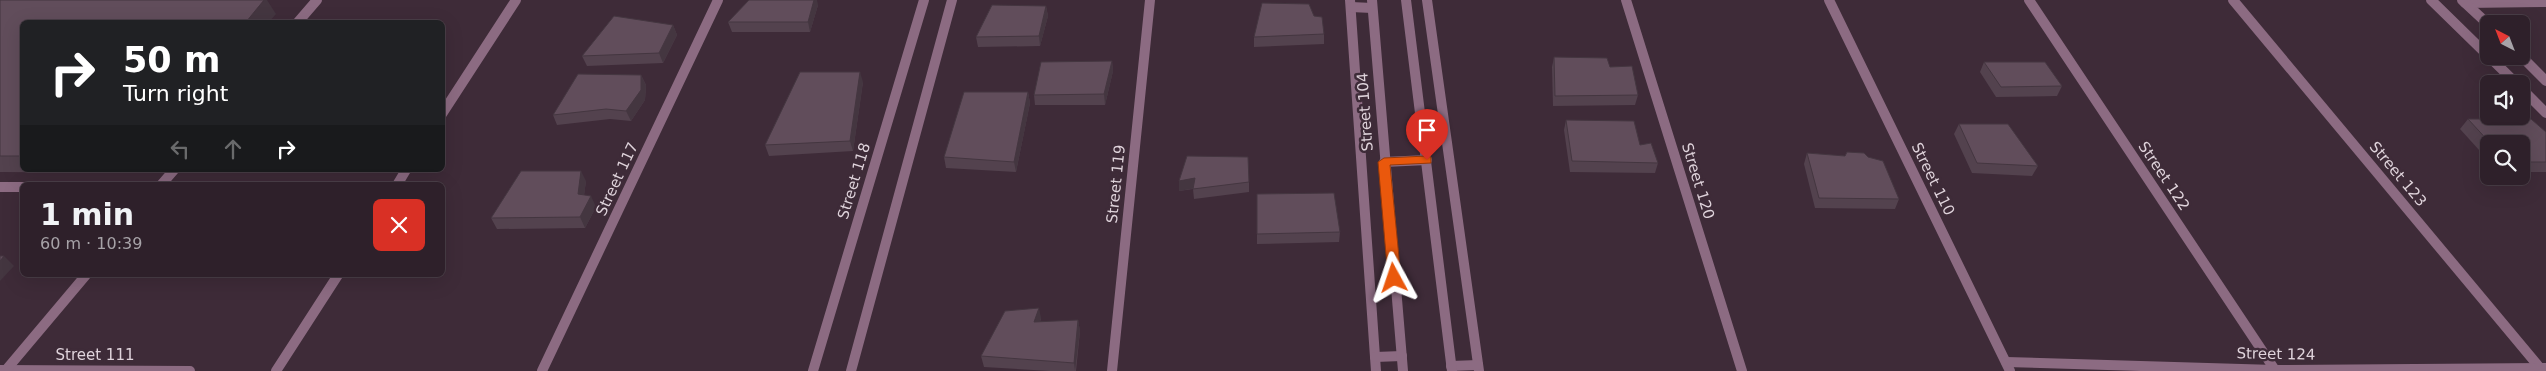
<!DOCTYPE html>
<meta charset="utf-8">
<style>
body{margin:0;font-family:"DejaVu Sans",sans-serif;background:#3a2d36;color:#f1f3f6;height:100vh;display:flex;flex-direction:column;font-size:19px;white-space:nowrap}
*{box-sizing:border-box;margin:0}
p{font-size:16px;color:#a7a3a8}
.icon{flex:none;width:28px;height:28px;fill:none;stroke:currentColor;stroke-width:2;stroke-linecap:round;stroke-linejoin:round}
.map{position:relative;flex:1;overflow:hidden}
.panel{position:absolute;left:20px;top:182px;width:425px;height:95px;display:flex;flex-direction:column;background:#2e202a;border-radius:8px;box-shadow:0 5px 20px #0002,0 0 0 1px #493e47}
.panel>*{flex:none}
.hud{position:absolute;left:20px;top:20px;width:425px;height:152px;border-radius:8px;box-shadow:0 5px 20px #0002,0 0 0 1px #493e47;background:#202124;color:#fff;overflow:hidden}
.needle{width:32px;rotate:318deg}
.tools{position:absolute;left:2480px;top:15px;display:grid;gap:10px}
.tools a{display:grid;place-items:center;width:50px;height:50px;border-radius:8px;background:#2e202a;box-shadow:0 5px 20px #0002,0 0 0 1px #493e47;font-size:25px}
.pin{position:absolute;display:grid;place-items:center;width:42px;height:42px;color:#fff;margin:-51px -21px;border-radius:50% 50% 50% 0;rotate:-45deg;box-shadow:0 0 5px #0007}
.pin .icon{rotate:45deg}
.me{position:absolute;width:55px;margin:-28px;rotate:355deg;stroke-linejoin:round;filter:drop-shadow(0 0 4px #0008)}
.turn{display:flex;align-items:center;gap:18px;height:105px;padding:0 20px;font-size:22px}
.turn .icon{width:65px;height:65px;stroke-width:2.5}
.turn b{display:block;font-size:35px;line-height:42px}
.lanes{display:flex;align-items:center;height:48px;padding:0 20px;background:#0003;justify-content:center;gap:25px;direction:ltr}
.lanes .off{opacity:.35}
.round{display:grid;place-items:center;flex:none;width:52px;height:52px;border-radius:8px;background:#3a2d36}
.summary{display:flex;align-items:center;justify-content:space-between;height:85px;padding:0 20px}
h1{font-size:30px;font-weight:700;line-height:38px}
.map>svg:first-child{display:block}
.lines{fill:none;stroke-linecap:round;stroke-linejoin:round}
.minor{stroke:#8c6b82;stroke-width:10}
.tertiary{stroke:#8c6b82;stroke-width:10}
.wall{fill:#53424e}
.shaded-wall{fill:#443640}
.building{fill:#614d5b;stroke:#443640}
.route{fill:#ea580c;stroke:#983908}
.labels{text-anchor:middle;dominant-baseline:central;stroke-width:5;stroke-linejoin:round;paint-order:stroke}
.street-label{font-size:15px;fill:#dfd3db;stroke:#3e2b38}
</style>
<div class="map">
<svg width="2546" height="371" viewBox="0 0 2546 371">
<rect width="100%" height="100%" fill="#3e2b38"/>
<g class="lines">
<g class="minor">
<path d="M1350 0 1376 371"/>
<path d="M1427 0 1479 371"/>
<path d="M1626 0 1742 371"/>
<path d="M1829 0 2010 371"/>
<path d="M2029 0 2275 370"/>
<path d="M2233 0 2540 368"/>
<path d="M2465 3 2546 2"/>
<path d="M1351 7 1372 8"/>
<path d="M298 22 317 0"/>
<path d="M442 114 516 0"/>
<path d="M161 185 174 170"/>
<path d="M397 185 406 170"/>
<path d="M0 187H22"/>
<path d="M1375 357 1402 356"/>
<path d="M2006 362 2275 370 2546 368"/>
<path d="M1451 366 1478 365"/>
<path d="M0 370 190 371"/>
<path d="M6 370 86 275"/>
<path d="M276 371 338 275"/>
<path d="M542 371 718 0"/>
<path d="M813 371 924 0"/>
<path d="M851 371 952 0"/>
<path d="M1112 371 1150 0"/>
</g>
<g class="tertiary">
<path d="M1372 0 1403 371"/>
<path d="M1406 0 1452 371"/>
<path d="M2431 0 2517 84"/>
<path d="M2462 0 2489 25"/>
<path d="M2521 56 2546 81"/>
<path d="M2521 88 2546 113"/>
<path d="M1384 162 1427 160"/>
</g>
</g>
<g class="wall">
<path d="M0 0 276 14 22 22V170H150L148 173 0 172Z"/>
<path d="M818 5 810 32H732L728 22Z"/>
<path d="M1046 6 1048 16 1040 46 978 47 976 37Z"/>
<path d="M1314 16 1324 34V44L1254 47V37Z"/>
<path d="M673 25 677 35 663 63 587 66 582 56Z"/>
<path d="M1554 57 1610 67 1638 95 1635 105 1553 106 1552 67Z"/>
<path d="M1112 61 1113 71 1105 105H1035L1034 95Z"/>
<path d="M1984 62 2062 86 2057 96 1996 97 1980 72Z"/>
<path d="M641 75 646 85 645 100 631 121 610 119 557 125 553 115Z"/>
<path d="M863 82 853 151 769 156 765 145Z"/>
<path d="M1028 92 1030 103 1016 172 946 168 944 157Z"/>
<path d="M2468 119 2546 132V172H2521V144H2489V161L2460 129Z"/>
<path d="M1566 120 1640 145 1658 163 1655 173 1570 172 1564 130Z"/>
<path d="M1959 124 2038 166 2032 176 1972 173 1954 134Z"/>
<path d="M1807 153 1845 156 1899 199 1895 209 1815 208 1804 164Z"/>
<path d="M586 181 584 195 596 207 585 228 497 229 491 218Z"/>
<path d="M1179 181 1249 182V192L1194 199 1193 189 1179 191Z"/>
<path d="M1257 194 1340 232 1339 242 1257 244Z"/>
<path d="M1041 318 1040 322 1078 320 1080 331 1076 371H1050L984 367 981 356Z"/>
</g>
<g class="shaded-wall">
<path d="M264 0H267L276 14 269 22H246Z"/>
<path d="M814 0H817L818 5 810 32 808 22Z"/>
<path d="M1046 6 1048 16 1040 46 1039 36Z"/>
<path d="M673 25 677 35 663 63 659 53Z"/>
<path d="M1112 61 1113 71 1105 105 1104 94Z"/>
<path d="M860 72 863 82 853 151 850 141Z"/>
<path d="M641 75 646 85 645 100 631 121 626 111Z"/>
<path d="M1028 92 1030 103 1016 172 1014 162Z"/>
<path d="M581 171 586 181 583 204 578 194Z"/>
<path d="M1195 178 1196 188 1179 191V181Z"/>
<path d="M591 196 596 207 585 228 580 217Z"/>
<path d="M4 256 14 266 0 281V261Z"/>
<path d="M1039 308 1041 318 1036 332 1034 322Z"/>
<path d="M1078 320 1080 331 1075 371 1074 363Z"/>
</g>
<g class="building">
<path d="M0 0H264L246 22H22V156H0Z"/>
<path d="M749 0H814L808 22H728Z"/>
<path d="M1262 3 1309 4 1314 16 1322 17 1324 34 1254 37Z"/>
<path d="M992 5 1046 6 1039 36 976 37Z"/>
<path d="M614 16 673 25 659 53 582 56Z"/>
<path d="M1554 57 1607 58 1610 67 1632 66 1638 95 1555 96Z"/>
<path d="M1112 61 1104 94 1034 95 1041 62Z"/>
<path d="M1984 62H2045L2062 86 2001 87Z"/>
<path d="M800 72H860L850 141 765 145Z"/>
<path d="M578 74 641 75V90L626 111 606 109 553 115Z"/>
<path d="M964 92H1028L1014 162 944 157Z"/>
<path d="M2468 119H2531L2546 132V162H2521V144H2491Z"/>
<path d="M1566 120 1634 121 1640 145 1651 143 1658 163 1572 161Z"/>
<path d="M1959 124H2008L2038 166 1977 163Z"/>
<path d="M1847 152 1864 153 1868 157 1883 161 1899 199 1819 198 1807 153 1845 156Z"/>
<path d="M1187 156 1248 157 1249 182 1193 189 1195 178 1179 181Z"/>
<path d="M521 171H581L578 194 591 196 580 217 491 218Z"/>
<path d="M1334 193 1340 232 1257 234V194Z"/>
<path d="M0 256H4L0 261Z"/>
<path d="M1039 308 1034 322 1078 320 1074 363 981 356 1005 311Z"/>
</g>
<path class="route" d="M1427 156 1431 157V163L1390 165 1401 278 1394 283 1388 278 1378 162 1384 158Z"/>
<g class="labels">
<g class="street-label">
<text transform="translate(1365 112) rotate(-94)">Street 104</text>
<text transform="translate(2398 174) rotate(50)">Street 123</text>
<text transform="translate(2164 176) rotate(56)">Street 122</text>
<text transform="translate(617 179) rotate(-65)">Street 117</text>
<text transform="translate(1933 179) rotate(64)">Street 110</text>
<text transform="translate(854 181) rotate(-73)">Street 118</text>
<text transform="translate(1698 181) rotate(73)">Street 120</text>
<text transform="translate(1116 184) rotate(-84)">Street 119</text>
<text transform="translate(2276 354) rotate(1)">Street 124</text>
<text x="95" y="355">Street 111</text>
</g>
</g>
</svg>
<div class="tools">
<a><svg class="needle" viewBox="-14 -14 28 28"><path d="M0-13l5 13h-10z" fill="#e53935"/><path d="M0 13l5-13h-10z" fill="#a7a3a8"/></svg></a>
<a><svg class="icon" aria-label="sound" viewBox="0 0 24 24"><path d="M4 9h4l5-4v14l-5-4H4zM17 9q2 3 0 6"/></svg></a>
<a><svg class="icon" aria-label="search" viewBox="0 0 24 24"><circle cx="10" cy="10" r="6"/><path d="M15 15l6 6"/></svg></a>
</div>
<div class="pin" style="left:1427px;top:160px;background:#d93025"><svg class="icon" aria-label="arrive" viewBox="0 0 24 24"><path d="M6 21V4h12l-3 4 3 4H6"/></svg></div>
<svg class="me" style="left:1394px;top:278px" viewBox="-20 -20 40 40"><path d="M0-17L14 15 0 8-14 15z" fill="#ea580c" stroke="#fff" stroke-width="4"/></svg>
<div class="hud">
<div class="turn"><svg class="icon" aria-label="right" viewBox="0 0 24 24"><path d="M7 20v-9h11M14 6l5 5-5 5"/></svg><div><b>50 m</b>Turn right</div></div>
<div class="lanes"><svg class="icon off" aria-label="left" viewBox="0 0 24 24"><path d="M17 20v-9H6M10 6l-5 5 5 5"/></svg><svg class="icon off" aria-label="ahead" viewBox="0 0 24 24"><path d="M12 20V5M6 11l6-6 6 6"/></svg><svg class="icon" aria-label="right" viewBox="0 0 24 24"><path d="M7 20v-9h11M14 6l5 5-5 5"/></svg></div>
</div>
<section class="panel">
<div class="summary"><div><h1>1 min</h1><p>60 m · 10:39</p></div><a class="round" style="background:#d93025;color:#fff"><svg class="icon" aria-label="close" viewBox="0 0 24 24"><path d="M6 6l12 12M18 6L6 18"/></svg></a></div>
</section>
</div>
